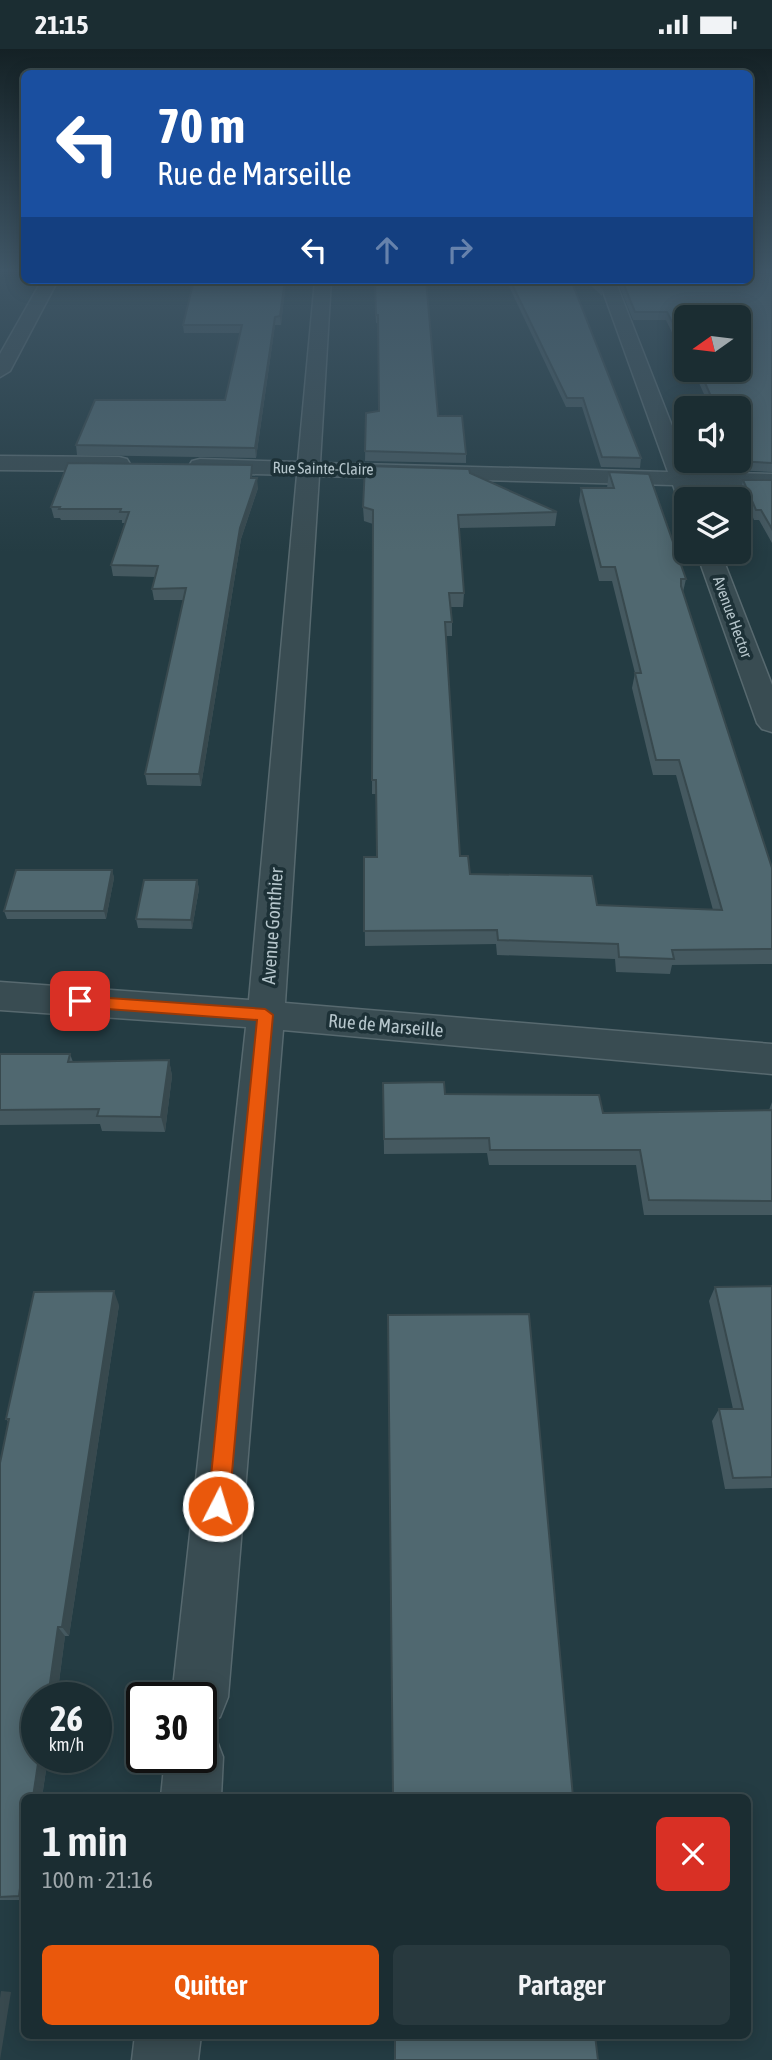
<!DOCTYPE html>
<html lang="fr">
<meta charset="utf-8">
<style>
body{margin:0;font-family:"Asap Condensed",sans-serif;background:#28393e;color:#f1f3f6;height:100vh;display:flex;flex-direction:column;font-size:26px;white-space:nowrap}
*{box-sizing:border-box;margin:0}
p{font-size:23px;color:#a0a8ac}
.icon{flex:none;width:38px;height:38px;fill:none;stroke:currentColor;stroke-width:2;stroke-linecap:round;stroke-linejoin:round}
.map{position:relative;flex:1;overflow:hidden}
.side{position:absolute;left:21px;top:1745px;width:730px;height:245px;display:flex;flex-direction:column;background:#1b2d32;border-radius:10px;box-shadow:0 4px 18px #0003,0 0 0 2px #39494d}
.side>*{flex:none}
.hud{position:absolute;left:21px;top:21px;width:732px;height:214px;border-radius:10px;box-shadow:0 4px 18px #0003,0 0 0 2px #39494d;background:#1a4fa0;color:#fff;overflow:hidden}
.needle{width:46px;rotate:256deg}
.tools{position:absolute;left:674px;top:256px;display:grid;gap:14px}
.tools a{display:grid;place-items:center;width:77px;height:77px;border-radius:10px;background:#1b2d32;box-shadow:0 4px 18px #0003,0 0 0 2px #39494d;font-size:35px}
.speed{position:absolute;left:21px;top:1633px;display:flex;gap:14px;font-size:35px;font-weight:700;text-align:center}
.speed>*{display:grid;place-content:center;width:91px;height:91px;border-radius:50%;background:#1b2d32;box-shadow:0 4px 18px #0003,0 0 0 2px #39494d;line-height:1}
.speed small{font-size:18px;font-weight:400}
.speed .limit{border:4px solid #111;border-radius:10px;background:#fff;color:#111}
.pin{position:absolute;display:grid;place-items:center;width:60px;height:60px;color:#fff;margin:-30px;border-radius:14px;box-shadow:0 4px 10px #0006}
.me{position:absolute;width:77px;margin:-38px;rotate:5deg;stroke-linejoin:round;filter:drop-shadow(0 0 5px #0008)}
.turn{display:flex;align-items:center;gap:24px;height:147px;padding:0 21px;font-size:32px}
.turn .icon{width:91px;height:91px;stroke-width:2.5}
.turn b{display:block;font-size:49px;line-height:60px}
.lanes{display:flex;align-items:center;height:66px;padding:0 21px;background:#0003;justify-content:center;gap:35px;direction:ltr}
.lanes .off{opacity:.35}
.round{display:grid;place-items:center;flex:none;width:74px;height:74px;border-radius:10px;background:#28393e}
.headline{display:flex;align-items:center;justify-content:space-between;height:119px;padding:0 21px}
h1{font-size:42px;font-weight:600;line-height:52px}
.button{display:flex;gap:14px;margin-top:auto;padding:14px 21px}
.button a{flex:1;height:80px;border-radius:10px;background:#ea580c;color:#fff;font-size:28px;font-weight:600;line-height:80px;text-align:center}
.button a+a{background:#28393e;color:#f1f3f6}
.status{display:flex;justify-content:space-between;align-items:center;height:49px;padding:0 35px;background:#1b2d32;direction:ltr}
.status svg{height:19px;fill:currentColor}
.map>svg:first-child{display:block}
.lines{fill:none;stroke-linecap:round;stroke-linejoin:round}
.minor-casing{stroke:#57696f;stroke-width:3}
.tertiary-casing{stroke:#57696f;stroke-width:3}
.minor{fill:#394c52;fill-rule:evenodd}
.tertiary{fill:#394c52;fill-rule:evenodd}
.wall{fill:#455960}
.shaded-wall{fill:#38494e}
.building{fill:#506870;stroke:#38494e;stroke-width:2}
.route{fill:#ea580c;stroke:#983908;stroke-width:2}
.labels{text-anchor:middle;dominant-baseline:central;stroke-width:7;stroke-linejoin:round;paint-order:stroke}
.far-street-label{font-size:16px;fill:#b6c6cc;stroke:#1d3137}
.street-label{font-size:19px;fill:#b6c6cc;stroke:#1d3137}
</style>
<div class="status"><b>21:15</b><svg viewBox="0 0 49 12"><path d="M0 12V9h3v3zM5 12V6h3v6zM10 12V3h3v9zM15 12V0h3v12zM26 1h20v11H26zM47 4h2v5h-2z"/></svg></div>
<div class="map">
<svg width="772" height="2011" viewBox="0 0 772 2011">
<rect width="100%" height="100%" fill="#243c43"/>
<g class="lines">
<g class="minor-casing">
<g id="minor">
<path d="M315 231H331L320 414 668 423 599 231H615L690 423 772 425V439L695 437 700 450H686V456L678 450 673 436 319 427 285 954 772 995V1025L283 981 228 1648 220 1668 201 1676V1648H172L246 978 0 961V933L249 951 297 426 200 424 192 422 189 417 192 412 200 410 298 413Z"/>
<path d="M0 407 119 408 127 410 130 415 127 420 119 422 0 421Z"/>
<path d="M696 502H720L772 636V683L762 680 757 674Z"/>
<path d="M201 1682 215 1687 223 1708 221 1748H161L165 1708H201Z"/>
<path d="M135 1986H201L198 2011H132Z"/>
</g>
</g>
<g class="tertiary-casing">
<path id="tertiary" d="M42 231H58L10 322 0 328V305Z"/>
</g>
<use href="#minor" class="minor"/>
<use href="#tertiary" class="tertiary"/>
</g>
<g class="wall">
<path d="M772 221V423L733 421 729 411H738V359H710L693 320H738L686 268V304L681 294H677L666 271H633L617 231H749Z"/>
<path d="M194 231H286L281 276H275L256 409 77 406 76 396 225 351 240 284H184L183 276Z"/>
<path d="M374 231 438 367 466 405V414L365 412 366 364 379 362 378 274H376Z"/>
<path d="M506 231H571L641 409 640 419 601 418 582 358H566Z"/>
<path d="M585 231H601L603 239 602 247Z"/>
<path d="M609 423 686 530 683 543 772 819V915L672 916 670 925 616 923 615 910 497 906 496 895 365 897 364 808H377L376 745H372L373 475 364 472 363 458 470 424 557 463 555 477 459 479 464 544 463 558H451L452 573V587H446L460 807 470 825 597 856 713 861 676 726H653L632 639 635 624 612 532H599L579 452 581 439H607Z"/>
<path d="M253 429 258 439 241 490 201 737 147 736 145 725 183 551H154L152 540 155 528 113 527 111 516 126 474H122V471H61L60 469H54L51 458Z"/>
<path d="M743 431H772V494L759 471H754L741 441Z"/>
<path d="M112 821 114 829 106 870H7L4 862Z"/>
<path d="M197 831 199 840 192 880 138 879 136 870Z"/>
<path d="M0 1005H70L73 1013 169 1011 172 1027 165 1083 102 1082 100 1075 0 1076Z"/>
<path d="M383 1034 445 1045 603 1064 769 1061 772 1053V1166H644L636 1116H489L487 1104 384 1105Z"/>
<path d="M772 1237V1439L725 1440 712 1372 719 1360H733L709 1252 715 1238Z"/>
<path d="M119 1256 69 1587H65L57 1648H37V1708H48L42 1748H24V1851H0V1414L9 1374 6 1370Z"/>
</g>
<g class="shaded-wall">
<path d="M285 231H286L281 276 280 267Z"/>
<path d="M275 268V276L256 409 255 399Z"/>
<path d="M257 429 258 439 241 490 201 737 199 725 240 479Z"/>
<path d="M112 821 114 829 106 870 104 862Z"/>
<path d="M197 831 199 840 192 880 191 871Z"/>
<path d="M169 1011 172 1027 165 1083 161 1068Z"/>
<path d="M114 1242 119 1256 69 1587 62 1578Z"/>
<path d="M58 1578 65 1587 57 1648H48Z"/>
<path d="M39 1708H48L42 1748H33Z"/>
<path d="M24 1807V1849L19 1847Z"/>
<path d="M1 1942 11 1943 0 2011V1949Z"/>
</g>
<g class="building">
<path d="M749 221H772V414L735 412V411H738V359H716L699 320H738V268H686V293L683 286H679L667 263H635L622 231H749Z"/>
<path d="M194 231H285L280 267 275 268 255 399 76 396 95 351H225L242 276H183Z"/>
<path d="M375 231H426L438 367H462L466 405 365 402 366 364 379 362 378 266H376Z"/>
<path d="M510 231H571L641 409 602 408 583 349H567Z"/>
<path d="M594 231H601L603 239Z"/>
<path d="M68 414 252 416 251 429H257L240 479 199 725H145L186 539 152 540 158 517 111 516 129 463H120L121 460H59L60 458H51Z"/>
<path d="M365 417 469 420 470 424 557 463 458 466 464 544H449L452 573H445L460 807H468L470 825 592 827 597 856 722 861 679 711H656L635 624H641L615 518H601L581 439H614L609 423 649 425 686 530H681V537L772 819V900L672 901 674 910 619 908 618 895 498 891 497 881 364 882V808H377L376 731H372L373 461 363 458Z"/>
<path d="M743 431H772V480L761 461H756Z"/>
<path d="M16 821H112L104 862H4Z"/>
<path d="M144 831H197L191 871 136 870Z"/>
<path d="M0 1005H70L68 1013 169 1011 161 1068 97 1067 99 1060 0 1061Z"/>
<path d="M444 1033 445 1045 599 1046 603 1064 772 1061V1152L649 1151 640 1101H490L489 1089 384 1090 383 1034Z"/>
<path d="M772 1237V1428L733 1429 719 1360H743L715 1238Z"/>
<path d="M114 1242 62 1578H58L48 1648H37V1708H39L33 1748H24V1807L19 1847 0 1848V1414L9 1370H6L34 1243Z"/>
<path d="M529 1265 573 1748H393L388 1266Z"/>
<path d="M395 1986H595L598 2011H395Z"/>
</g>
<linearGradient id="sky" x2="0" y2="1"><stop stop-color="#142125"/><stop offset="0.44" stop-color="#3f5666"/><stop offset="1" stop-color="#3f5666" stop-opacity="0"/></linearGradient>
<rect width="772" height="503" fill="url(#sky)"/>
<path class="route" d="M80 947 265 960 273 966 229 1457 226 1465 218 1468 211 1465 208 1457 257 971 80 958 72 952Z"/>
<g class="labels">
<g class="far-street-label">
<text transform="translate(323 419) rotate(1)">Rue Sainte-Claire</text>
<text transform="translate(733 568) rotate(70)">Avenue Hector</text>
</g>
<g class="street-label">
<text transform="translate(272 877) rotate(-86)">Avenue Gonthier</text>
<text transform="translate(386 976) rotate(5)">Rue de Marseille</text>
</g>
</g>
</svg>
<div class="tools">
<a><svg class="needle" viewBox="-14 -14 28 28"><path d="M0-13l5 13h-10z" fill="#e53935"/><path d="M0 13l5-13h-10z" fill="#a0a8ac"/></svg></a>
<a><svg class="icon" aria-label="sound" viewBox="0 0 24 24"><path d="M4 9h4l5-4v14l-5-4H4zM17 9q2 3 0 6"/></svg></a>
<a><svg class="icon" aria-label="layers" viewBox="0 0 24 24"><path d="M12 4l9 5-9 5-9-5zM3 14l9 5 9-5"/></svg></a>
</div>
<div class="speed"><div>26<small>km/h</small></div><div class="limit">30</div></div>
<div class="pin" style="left:80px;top:952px;background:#d93025"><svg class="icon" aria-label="arrive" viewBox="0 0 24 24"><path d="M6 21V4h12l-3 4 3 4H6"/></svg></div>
<svg class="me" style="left:218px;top:1457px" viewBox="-20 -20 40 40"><circle r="17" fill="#ea580c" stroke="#fff" stroke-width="3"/><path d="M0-11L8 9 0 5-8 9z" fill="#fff"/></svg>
<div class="hud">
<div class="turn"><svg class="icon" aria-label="left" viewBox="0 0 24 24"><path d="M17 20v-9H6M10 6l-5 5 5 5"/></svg><div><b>70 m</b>Rue de Marseille</div></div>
<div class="lanes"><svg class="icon" aria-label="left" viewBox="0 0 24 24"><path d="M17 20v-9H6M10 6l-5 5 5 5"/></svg><svg class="icon off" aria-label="ahead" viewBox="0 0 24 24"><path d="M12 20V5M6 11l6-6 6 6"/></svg><svg class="icon off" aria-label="right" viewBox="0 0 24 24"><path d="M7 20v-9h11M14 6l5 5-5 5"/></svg></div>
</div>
<section class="side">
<div class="headline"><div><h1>1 min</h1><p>100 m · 21:16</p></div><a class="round" style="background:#d93025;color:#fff"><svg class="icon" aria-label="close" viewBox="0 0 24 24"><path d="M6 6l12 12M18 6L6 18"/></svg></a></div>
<div class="button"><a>Quitter</a><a>Partager</a></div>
</section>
</div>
